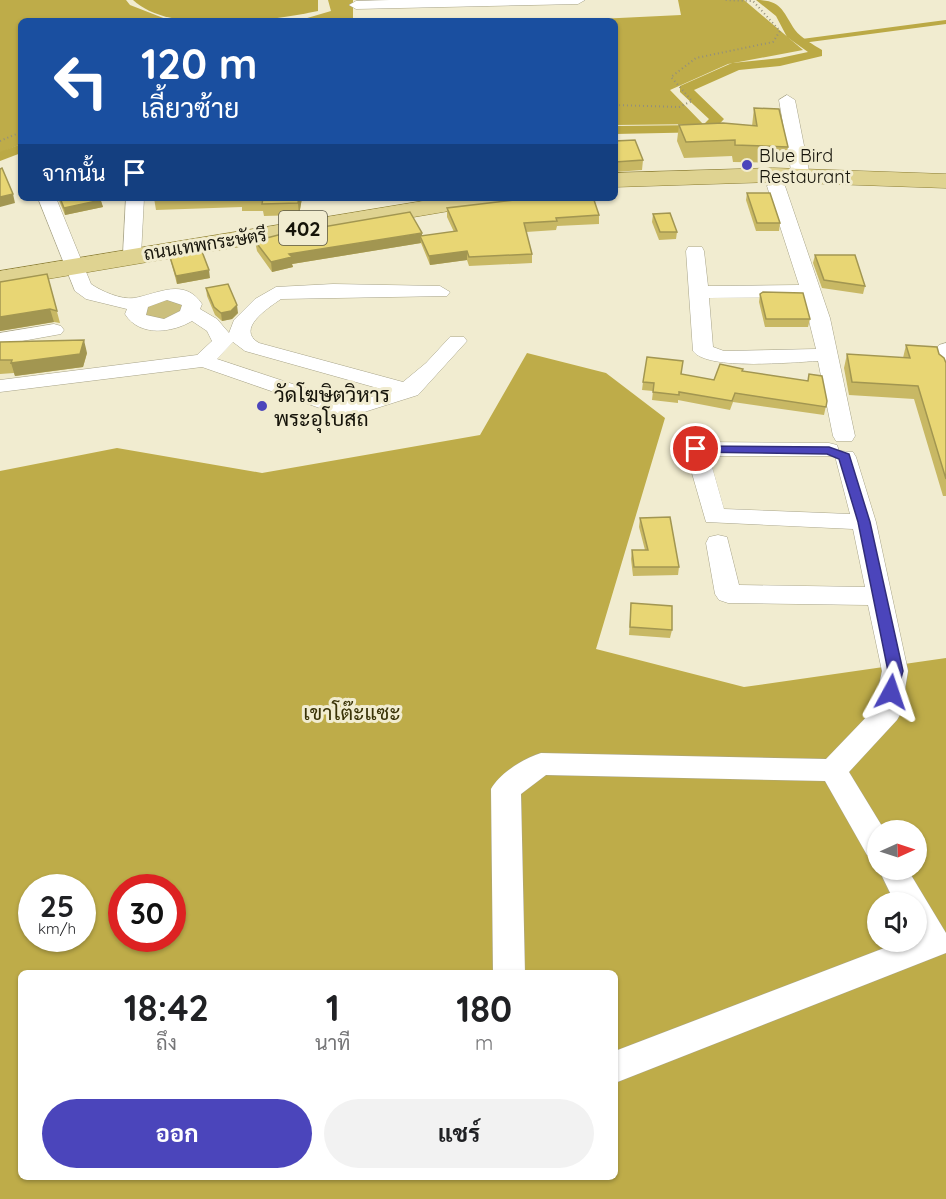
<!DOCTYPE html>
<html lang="th">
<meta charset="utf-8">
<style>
body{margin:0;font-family:Quicksand,Sarabun,sans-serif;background:#f2f2f2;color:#202124;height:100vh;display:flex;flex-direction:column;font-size:22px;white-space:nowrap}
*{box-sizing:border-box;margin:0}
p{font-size:20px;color:#757577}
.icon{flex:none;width:33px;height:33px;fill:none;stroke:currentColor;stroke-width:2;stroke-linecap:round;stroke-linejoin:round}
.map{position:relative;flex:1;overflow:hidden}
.details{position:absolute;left:18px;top:970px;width:600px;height:210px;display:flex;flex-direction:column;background:#fff;border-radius:9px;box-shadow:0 2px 4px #0004}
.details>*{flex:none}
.banner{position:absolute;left:18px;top:18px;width:600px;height:183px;border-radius:9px;box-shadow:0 2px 4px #0004;background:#1a4fa0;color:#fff;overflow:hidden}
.needle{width:39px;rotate:87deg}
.controls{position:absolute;left:867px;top:820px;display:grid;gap:12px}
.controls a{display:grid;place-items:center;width:60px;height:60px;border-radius:50%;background:#fff;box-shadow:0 2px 4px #0004;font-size:30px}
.speed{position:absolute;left:18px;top:874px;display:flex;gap:12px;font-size:30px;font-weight:700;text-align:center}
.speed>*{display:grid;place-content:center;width:78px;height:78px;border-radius:50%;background:#fff;box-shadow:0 2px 4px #0004;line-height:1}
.speed small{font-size:15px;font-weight:400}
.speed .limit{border:9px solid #d22;background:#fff;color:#111}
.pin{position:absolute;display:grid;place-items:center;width:51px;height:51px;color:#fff;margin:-26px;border:3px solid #fff;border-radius:50%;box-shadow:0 2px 6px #0007}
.me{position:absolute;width:66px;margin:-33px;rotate:5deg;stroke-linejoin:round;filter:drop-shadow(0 0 4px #0008)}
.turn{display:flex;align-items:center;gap:21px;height:126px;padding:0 24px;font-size:27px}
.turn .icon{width:78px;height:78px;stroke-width:2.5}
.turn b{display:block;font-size:42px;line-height:51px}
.then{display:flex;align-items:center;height:57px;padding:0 24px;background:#0003;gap:12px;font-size:22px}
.eta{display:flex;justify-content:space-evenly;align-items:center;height:102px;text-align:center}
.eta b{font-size:36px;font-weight:700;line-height:42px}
.primary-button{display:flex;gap:12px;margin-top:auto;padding:12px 24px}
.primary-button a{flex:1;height:69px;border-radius:36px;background:#4b45bb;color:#fff;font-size:24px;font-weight:700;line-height:69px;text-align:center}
.primary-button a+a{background:#f2f2f2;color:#202124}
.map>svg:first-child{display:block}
.green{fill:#cbbf7d}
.forest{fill:#beac49;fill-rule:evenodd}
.water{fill:#bba945}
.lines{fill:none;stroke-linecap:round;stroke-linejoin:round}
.stream{stroke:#bba945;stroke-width:4}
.canal{fill:#bba945;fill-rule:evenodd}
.minor-casing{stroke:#a8a489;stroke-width:1}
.major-casing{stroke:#8b7d32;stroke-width:1}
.path{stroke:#938f7b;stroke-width:2;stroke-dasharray:1 3;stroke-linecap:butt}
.minor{fill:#fff;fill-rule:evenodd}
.major{fill:#dfd391;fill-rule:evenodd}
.wall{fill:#c8b864}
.shaded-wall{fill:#a29651}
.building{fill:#e8d674;stroke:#a29651;stroke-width:1.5}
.route{fill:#4b45bb;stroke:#312d7a;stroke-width:1.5}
.poi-dot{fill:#4b45bb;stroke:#f1ecd0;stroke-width:2}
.labels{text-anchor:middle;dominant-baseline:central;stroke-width:6;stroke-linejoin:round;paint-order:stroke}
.far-poi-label{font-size:18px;fill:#16140a;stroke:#f1ecd0;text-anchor:start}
.far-street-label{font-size:18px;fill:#16140a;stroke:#f1ecd0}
.shield{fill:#f1ecd0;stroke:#585545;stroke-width:1.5}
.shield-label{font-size:20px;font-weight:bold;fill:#16140a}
.poi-label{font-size:21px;fill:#16140a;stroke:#f1ecd0;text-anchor:start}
.park-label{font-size:21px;fill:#3a3307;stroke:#f1ecd0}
</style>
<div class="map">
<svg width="946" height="1199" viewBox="0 0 946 1199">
<rect width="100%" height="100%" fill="#f1ecd0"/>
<path class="green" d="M175 299 185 308 169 321 149 320 143 310 155 300Z"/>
<g class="forest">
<path d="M0 0H126L130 5 171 21H21V144L0 153Z"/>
<path d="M328 0H353V21H297L331 11Z"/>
<path d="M678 0H744L803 50 728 64 670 90 703 124 615 125V21H557L681 15Z"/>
<path d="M527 353 606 373 665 418 596 649 744 687 946 658V1199H0V471L117 448 262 473 480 435ZM878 831H916V870H878ZM32 888H82V939H32ZM122 888H172V939H122ZM878 903H916V942H878ZM21 974H615V1178H21Z"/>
</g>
<path class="water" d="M133 0H318V11C271 21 170 35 133 0Z"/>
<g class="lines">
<path class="stream" d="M802 41 946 22"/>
<g class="canal">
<path d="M756 0C782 0 783 12 795 30 801 38 814 45 822 50V56L780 66 739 70 694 90 724 119 712 132 615 134V126L703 125 709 119 680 92V86L732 63 780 58 808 52 787 37 776 16Z"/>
<path d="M21 144V153L0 161V152Z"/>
</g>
<g class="minor-casing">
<g id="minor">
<path d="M390 0H585L578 4 356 9 349 5 356 1Z"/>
<path d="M787 95 795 100 810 176 801 181 792 176 779 100Z"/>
<path d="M776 181 785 186 830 318 855 436 852 441H836L833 436 818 361C794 362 707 371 693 351L686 251 688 247H702L704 251 708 286 799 285 767 186ZM803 297 816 349 724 351 713 347 709 298Z"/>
<path d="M38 198H56L91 284C101 291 121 300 134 298 158 294 184 277 202 304L200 309 217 319 229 333 234 320 255 299 276 287 333 284 440 286 450 292 447 296 281 299C268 308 235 329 259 343L403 382 426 363 450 337H464L467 341 418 395 361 413H334L202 367 0 392V380L197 355 212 341 207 331 192 321C172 333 139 337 125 314L127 309 86 299 75 291ZM167 300 182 305 180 311 164 319 146 315 148 307ZM233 342 245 351 388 391 371 397 344 401 217 359Z"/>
<path d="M126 198H144L141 255 132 261 123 255Z"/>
<path d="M54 324 61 326 64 330 61 334 0 345V333Z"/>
<path d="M946 343V371L939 369C934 363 934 351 939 345Z"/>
<path d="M696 442 829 443 837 445 839 451 853 452 856 457 876 522 908 671 901 713 897 720 849 772 885 831H878V858L867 855 825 781 546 775 521 794 525 974H493L491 789C500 773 524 758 541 753L826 759 874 709 882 671 868 605 728 603 719 600 715 594 706 543 709 537 718 535 727 537 739 585 865 587 853 529 706 522 685 449 688 444ZM709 456H835L850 514 724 509Z"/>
<path d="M878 868 908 870 946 933V953L615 1083V1051L900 942H916V903H895Z"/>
</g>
</g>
<g class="major-casing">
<g id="major">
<path d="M773 168 946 174V188L773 182 615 187V173Z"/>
<path d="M441 198H544L540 203 532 205 463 212 455 210 0 287V271Z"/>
</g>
</g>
<g class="path">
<path d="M615 105 679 107 692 101 671 77 696 58 773 42 780 31 753 1 723 0"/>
<path d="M0 141 21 132"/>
</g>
<use href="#minor" class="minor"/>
<use href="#major" class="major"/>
</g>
<g class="wall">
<path d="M754 108 788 147 785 163 733 162 732 156 684 158 677 141 679 125 752 126Z"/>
<path d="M615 141 643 160 642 170 615 172Z"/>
<path d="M747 193 780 223 779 231H756L746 200Z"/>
<path d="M58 198H111V199L101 201 103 207 65 215Z"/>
<path d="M154 198H302L299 215 264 216 263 211H242V207L156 210Z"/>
<rect x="352" y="198" width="20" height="3"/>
<path d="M447 208 599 215V224L557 226 556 230 526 232 532 254V263L469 266 467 260 430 265 421 243 292 264 293 267 272 272 257 251 255 241 422 236 454 232 447 217Z"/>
<path d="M653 214 677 232 676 239 659 240 652 222Z"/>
<path d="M169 254 210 278 177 284 171 262Z"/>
<path d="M815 255 865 286 863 294 822 288 813 263Z"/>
<path d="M47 274 60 323 54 322 0 331V282Z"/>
<path d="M206 288 238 313 232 319 222 321 215 315 207 296Z"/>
<path d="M760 294 810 319 808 327H765L759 302Z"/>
<path d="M0 342 87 353 83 367 15 376 14 373 0 374Z"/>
<path d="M906 345 939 354 946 363V496H943L914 399 849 395 844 368 847 354 903 358Z"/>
<path d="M743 371 827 401 824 415 733 402 730 410 678 400V403L652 400 653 391 642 390 643 382 681 374 714 380Z"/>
<path d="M640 518 679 567 678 575 633 576 631 559 632 550H645L639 527Z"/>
<path d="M631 603 672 630 670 638 629 635Z"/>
</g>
<g class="shaded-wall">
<path d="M13 194 15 203 0 207V197Z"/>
<path d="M99 198 111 199 101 201 103 207 65 215 64 208Z"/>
<path d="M299 198H302L299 215 298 203Z"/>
<path d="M422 233V240L420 236 421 243 292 264 293 267 272 272 271 262 289 254Z"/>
<path d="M467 251V260L430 265 429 256Z"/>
<path d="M209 270 210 278 177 284 176 276Z"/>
<path d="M237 305 238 313 232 319 222 321 221 313Z"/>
<path d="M50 309 54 322 0 331V317Z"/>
<path d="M84 340 87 353 83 367 15 376 11 363Z"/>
</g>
<g class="building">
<path d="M754 108 779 109 788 147 735 145V140L686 142 679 125 723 123 757 126Z"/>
<path d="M635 140 643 160 615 162V141Z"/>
<path d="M2 168 13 194 0 197V169Z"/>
<path d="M747 193H770L780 223H757Z"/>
<path d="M60 198H100L101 200 64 208Z"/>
<path d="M241 198H299L298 203 262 204 263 198 241 199Z"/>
<path d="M514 200H594L599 215 556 218 557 221 524 223 532 254 469 257 467 251 429 256 420 236 457 231 447 208Z"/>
<path d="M410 212 422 233 289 254 292 257 271 262 255 241 282 234Z"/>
<path d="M670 213 677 232H660L653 214Z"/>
<path d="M201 249 209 270 176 276 169 254Z"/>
<path d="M815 255H855L865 286 824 280Z"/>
<path d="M47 274 57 311 50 309 0 317V282Z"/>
<path d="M228 284 237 305 231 311 221 313 214 307 206 288Z"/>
<path d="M763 292 803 293 810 319H766L760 294Z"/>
<path d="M84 340 80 354 11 363 12 360H0V342Z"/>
<path d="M906 345 937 347 939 354 944 358 946 363V479L918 386 852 382 847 354 910 358Z"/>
<path d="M647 357 683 361 681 374 714 380 720 364 743 369 742 371 808 381 809 374 822 376 827 401 826 407 735 393 732 401 679 392V395L653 392 654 383 643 382Z"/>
<path d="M670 517 679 567H634L632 550H648L640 518Z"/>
<path d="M631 603 672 606V630L630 627Z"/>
</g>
<path class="route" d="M696 446 829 447 849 454 870 522 903 671 896 696 891 697 884 692 888 671 858 522 839 459 827 454 692 452V447Z"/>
<g class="poi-dot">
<circle cx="747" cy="165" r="6"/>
<circle cx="262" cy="406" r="6"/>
</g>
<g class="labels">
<g class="far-poi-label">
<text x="759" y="155">Blue Bird<tspan x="759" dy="21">Restaurant</tspan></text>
</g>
<g class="far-street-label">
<text transform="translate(205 244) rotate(-9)">ถนนเทพกระษัตรี</text>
</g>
<rect class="shield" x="279" y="211" width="48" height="34" rx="4.5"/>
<g class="shield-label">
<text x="303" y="228">402</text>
</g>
<g class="poi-label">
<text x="274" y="394">วัดโฆษิตวิหาร<tspan x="274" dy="24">พระอุโบสถ</tspan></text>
</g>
<g class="park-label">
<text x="352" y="712">เขาโต๊ะแซะ</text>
</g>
</g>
</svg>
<div class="controls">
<a><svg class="needle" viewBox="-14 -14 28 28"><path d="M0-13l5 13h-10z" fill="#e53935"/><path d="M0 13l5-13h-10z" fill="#757577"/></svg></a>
<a><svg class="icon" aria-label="sound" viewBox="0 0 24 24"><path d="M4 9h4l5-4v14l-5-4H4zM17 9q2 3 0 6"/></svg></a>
</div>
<div class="speed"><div>25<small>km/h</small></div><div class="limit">30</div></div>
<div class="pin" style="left:696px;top:449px;background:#d93025"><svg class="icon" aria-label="arrive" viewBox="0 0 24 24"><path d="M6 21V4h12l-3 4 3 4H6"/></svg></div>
<svg class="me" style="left:891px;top:692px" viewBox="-20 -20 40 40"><path d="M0-17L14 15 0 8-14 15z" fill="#4b45bb" stroke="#fff" stroke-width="4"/></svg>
<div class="banner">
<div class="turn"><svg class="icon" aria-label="left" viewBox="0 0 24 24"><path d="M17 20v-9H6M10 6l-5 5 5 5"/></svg><div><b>120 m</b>เลี้ยวซ้าย</div></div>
<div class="then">จากนั้น<svg class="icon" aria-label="arrive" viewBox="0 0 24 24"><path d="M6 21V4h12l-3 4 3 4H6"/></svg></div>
</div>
<section class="details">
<div class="eta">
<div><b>18:42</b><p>ถึง</p></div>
<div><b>1</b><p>นาที</p></div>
<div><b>180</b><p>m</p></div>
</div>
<div class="primary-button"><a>ออก</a><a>แชร์</a></div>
</section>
</div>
